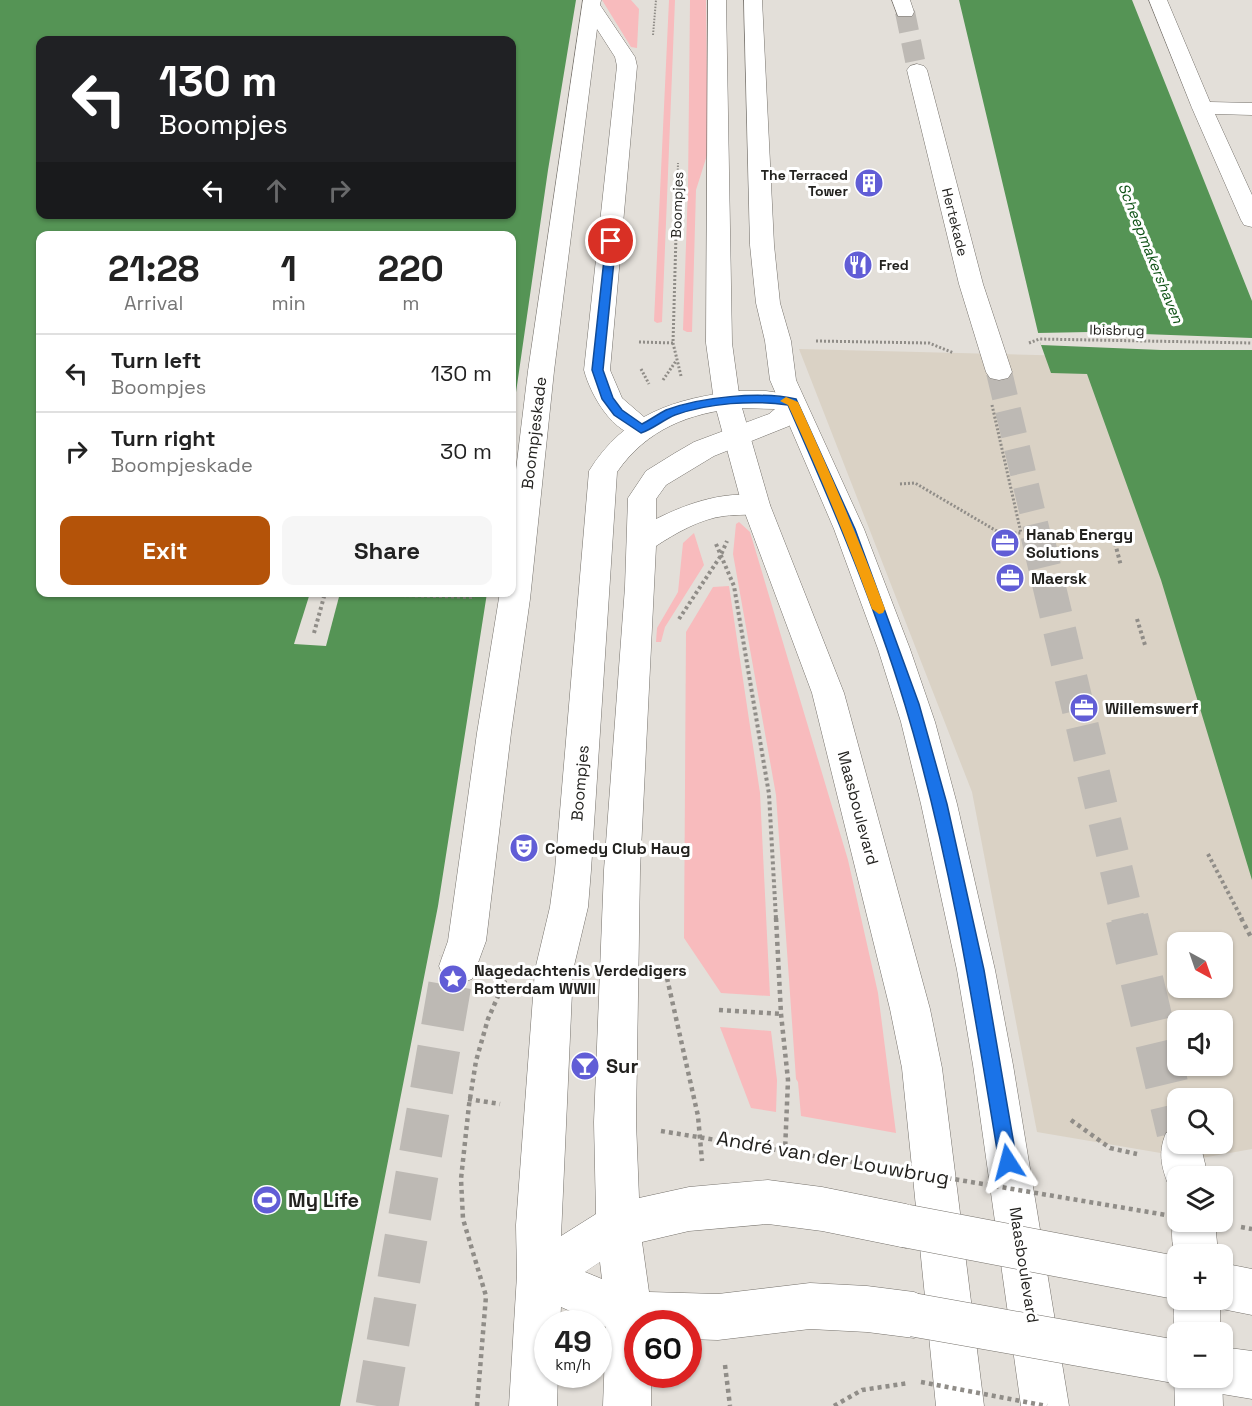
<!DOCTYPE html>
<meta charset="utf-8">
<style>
body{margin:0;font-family:"Space Grotesk",sans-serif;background:#f6f6f6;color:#222;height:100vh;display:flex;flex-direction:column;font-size:22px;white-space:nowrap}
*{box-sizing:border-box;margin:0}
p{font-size:20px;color:#767676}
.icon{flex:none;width:33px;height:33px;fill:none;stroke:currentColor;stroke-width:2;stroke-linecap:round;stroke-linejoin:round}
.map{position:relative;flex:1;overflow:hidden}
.drawer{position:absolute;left:36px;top:231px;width:480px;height:366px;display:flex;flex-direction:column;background:#fff;border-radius:12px;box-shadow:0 2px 4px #0004}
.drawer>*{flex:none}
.top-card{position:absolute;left:36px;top:36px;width:480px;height:183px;border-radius:12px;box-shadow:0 2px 4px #0004;background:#202124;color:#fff;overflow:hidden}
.needle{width:39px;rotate:140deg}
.buttons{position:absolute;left:1167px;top:932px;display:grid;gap:12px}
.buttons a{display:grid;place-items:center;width:66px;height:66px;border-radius:12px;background:#fff;box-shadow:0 2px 4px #0004;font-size:30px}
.speed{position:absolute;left:534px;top:1310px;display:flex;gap:12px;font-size:30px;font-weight:700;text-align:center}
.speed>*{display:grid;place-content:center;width:78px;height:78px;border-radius:50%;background:#fff;box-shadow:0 2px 4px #0004;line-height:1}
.speed small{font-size:15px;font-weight:400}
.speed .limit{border:9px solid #d22;background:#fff;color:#111}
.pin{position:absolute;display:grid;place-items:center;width:51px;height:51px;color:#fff;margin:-26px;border:3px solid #fff;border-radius:50%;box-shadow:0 2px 6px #0007}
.me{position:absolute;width:66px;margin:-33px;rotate:351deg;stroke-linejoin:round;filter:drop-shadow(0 0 4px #0008)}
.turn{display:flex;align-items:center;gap:21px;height:126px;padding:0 24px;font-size:27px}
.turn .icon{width:78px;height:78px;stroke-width:2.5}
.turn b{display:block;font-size:42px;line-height:51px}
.lanes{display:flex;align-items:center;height:57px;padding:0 24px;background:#0003;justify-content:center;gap:30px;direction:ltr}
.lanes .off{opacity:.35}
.eta{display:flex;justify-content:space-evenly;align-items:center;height:102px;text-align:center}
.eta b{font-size:36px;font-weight:600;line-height:42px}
.cta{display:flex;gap:12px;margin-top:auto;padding:12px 24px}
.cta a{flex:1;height:69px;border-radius:12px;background:#b45309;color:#fff;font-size:24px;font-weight:600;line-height:69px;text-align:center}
.cta a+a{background:#f6f6f6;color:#222}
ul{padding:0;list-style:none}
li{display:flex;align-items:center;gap:18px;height:78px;padding:0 24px;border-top:2px solid #e0e0e0}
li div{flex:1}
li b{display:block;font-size:22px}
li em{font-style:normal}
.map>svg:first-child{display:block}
.built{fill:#dad2c5;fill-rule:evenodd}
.green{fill:#f8bbbd}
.water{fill:#559455;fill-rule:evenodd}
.pier{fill:#e3dfd9}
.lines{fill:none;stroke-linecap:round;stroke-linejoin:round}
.street-tunnel-far3{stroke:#bdb9b4;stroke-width:20;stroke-dasharray:20 10;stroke-linecap:butt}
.street-tunnel-far2{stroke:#bdb9b4;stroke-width:26;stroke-dasharray:26 13;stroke-linecap:butt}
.street-tunnel-far1{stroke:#bdb9b4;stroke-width:33;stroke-dasharray:33 16;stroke-linecap:butt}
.street-tunnel{stroke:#bdb9b4;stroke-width:43;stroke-dasharray:43 21;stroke-linecap:butt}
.street-casing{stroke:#76726c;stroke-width:1}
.secondary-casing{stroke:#76726c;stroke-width:1}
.primary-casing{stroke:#76726c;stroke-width:1}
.path-far3{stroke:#908d88;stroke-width:2;stroke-dasharray:1.5 1.5;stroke-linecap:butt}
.path-far2{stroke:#908d88;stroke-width:3;stroke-dasharray:2 2;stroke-linecap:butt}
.path-far1{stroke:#908d88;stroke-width:4;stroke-dasharray:3 3;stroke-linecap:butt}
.path{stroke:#908d88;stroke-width:4.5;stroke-dasharray:4 4;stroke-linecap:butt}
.street{fill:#fff;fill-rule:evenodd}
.secondary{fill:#fff;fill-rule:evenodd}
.primary{fill:#fff;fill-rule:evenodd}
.secondary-bridge-casing{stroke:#76726c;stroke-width:44;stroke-linecap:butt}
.path-bridge{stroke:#908d88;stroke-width:4.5;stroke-dasharray:4 4;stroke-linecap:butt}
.secondary-bridge{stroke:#fff;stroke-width:43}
.route{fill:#1a73e8;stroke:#114b97;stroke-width:1.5}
.slow{fill:#f59e0b}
.labels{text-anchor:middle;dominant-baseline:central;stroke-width:6;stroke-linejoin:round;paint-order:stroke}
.far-poi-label{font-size:14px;font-weight:bold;fill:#23221f;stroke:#fff;text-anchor:end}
.far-street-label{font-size:14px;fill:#23221f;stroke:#fff}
.far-water-label{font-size:15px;font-style:italic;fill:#0e5215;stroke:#fff}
.street-label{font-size:16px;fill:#23221f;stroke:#fff}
.poi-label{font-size:16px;font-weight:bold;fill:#23221f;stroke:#fff;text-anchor:start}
.near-poi-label{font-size:20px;font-weight:bold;fill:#23221f;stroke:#fff;text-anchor:start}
.near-street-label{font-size:20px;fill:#23221f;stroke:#fff}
</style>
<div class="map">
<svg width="1252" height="1406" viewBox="0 0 1252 1406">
<rect width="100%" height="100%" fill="#e3dfd9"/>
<path class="built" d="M799 349 1116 357 1252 756V1149L1196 1159 1037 1132 972 792ZM1178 942H1222V987H1178ZM1178 1020H1222V1065H1178ZM1178 1098H1222V1143H1178Z"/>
<g class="green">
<path d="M602 0H631L639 9 637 48 631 47Z"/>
<path d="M669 0H675L662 322 657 323 654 321Z"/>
<path d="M690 0H706L708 152 696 190 692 332H687L683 330 688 188Z"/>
<path d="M739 522 750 532 848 860 878 993 896 1133 801 1116 798 1082 796 1079 776 795 733 554 736 524Z"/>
<path d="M694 533 704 565 665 627 661 642H656L657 628 678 592 683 543Z"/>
<path d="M729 586 760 793 770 996 721 993 684 938 686 632 713 587Z"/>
<path d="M720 1027 771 1031 777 1080 776 1112 751 1108Z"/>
</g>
<g class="water">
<path d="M0 0H576L548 170 512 420V236H40V592L487 593 438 906 340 1406H0ZM40 40H512V214H40Z"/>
<path d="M959 0H1132L1252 301V880L1161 580 1087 374 1051 373 1041 345Z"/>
</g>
<g class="pier">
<path d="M1089 332 1252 338V350H1161L1041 345 1037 333Z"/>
<path d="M310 593H340L326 646 294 644Z"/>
</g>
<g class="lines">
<path class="street-tunnel-far3" d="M905 12 917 70"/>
<path class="street-tunnel-far2" d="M999 372 1038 536"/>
<path class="street-tunnel-far1" d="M1037 535 1128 919"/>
<g class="street-tunnel">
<path d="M1127 918 1178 1132"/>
<path d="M377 1406 451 978 458 966"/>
</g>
<g class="street-casing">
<g id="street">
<path d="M583 0H601L600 5 635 57 637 66 610 370 622 398 651 423 655 429 651 435C618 444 591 397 584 370L617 66 615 57 597 29 554 371 530 599 511 733 486 941 472 979 458 984 444 979 439 966 448 941 477 733 500 592H512V503L528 371Z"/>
<path d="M892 0H910L914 12 912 16H898Z"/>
<path d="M1149 0H1167L1210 102 1252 103V115L1215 114 1252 195V227L1244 225 1241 220 1192 108Z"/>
<path d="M917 64 924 66 927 70 983 284 1012 372 1008 378 999 380 990 378 986 372 959 284 907 70 910 66Z"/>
<path d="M1178 1128V1143H1200L1208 1176H1178V1194L1171 1191C1162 1170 1157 1154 1166 1133Z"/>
<path d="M1178 1205V1221H1215L1218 1254H1178V1263C1170 1244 1170 1224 1178 1205Z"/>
<path d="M1178 1291V1299H1220V1332H1178V1341C1172 1327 1172 1305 1178 1291Z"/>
<path d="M1178 1369V1377H1222L1223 1406H1175L1174 1377Z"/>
</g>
</g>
<g class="secondary-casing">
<g id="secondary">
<path d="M739 391H766L801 396 805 402 798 417 789 426 714 456 666 485 656 499V519C688 503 730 488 766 498L770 505 766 512C752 516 739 514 724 516 700 519 676 533 656 546L640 870 636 1122 639 1198 689 1187 768 1180 822 1187 906 1204 922 1210 928 1226 922 1242 906 1248 822 1231 768 1224 689 1231 642 1242 649 1292 718 1294 810 1283 867 1286 914 1292 930 1299 937 1315 930 1331 914 1338 867 1332 810 1329 718 1340 688 1339V1323H638V1374H651V1406H603L606 1327 561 1307 560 1323H548V1374H558L557 1406H509L517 1275 516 1225 535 970 550 907 555 870 589 471C624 414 675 398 739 391ZM739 408 775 409 769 414 694 442 675 453 646 471 628 498 625 587 604 870 594 1122 596 1214 561 1236 573 970 588 907 591 870 617 472C647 429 689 413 739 408ZM600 1262 602 1279 585 1272Z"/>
<path d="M1222 1263 1252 1269V1315L1222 1309 1206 1302 1205 1299H1222Z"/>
<path d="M1222 1347 1252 1351V1399L1222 1394 1205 1387 1201 1377H1222Z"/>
</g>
</g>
<g class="primary-casing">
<g id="primary">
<path d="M708 0H726L732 343 740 401 770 505 844 693 930 1009 942 1068 984 1406H936L902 1068 890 1009 812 693 742 505 714 401 706 343Z"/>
<path d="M744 0H762L774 245 780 303 791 341 796 380 864 529 910 649 935 722 957 804 995 970 1013 1065 1069 1406H1021L973 1065 957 970 921 804 901 722 878 649 834 529 770 380 765 341 756 303 750 245Z"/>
</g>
</g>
<g class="path-far3">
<path d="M653 35 656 0"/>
<path d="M676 236 678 163"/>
</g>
<g class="path-far2">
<path d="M676 235 673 343 681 376"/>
<path d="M816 341 929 343 954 353"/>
<path d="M639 342 674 343"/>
<path d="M1029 343 1039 339 1252 343"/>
<path d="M641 369 649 384"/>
<path d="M663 380 676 361"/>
<path d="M900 484 915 483 1000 533H1021L992 405"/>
</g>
<g class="path-far1">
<path d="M1115 543 1121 566"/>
<path d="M716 544 734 586 769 794 776 919"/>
<path d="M325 593 475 597"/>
<path d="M679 619 720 557 727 541"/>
<path d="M1137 619 1145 645"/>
<path d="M314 633 325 593"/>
<path d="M1208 854 1242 919"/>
</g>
<g class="path">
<path d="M776 918 781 1014 788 1080 785 1151"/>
<path d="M1241 918 1252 939"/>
<path d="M667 978 698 1116 702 1161"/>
<path d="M719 1010 781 1014"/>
<path d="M468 1099 500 1104"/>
<path d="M1071 1120 1110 1148 1137 1154"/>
<path d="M661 1131 888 1168"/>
<path d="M1241 1227 1252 1229"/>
<path d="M725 1365 730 1406"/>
<path d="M477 1406 486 1296 463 1219 461 1179 469 1105 476 1061 488 1019 506 978"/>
<path d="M834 1406 862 1390 909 1383"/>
</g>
<use href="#street" class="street"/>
<use href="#secondary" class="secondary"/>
<use href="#primary" class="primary"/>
<g class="secondary-bridge-casing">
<g id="secondary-bridge">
<path d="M906 1226 1178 1278"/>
<path d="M914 1315 1178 1362"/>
</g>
</g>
<g class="path-bridge">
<path d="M900 1170 1178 1217"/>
<path d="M921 1382 1047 1406"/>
</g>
<use href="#secondary-bridge" class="secondary-bridge"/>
</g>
<path class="route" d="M611 238 616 241 603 370 613 398 622 410 642 424C650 420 658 414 666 410 700 397 760 391 796 399L855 529 919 704 947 804 984 970 1017 1162 1014 1168 1008 1171 1002 1168 999 1162C974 1009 950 854 905 705 874 602 831 503 788 405 752 400 709 403 675 415 663 420 653 429 641 433L614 415 602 399 592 370 606 241Z"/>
<path class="slow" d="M786 397 798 402C829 470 859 539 885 609L883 613 879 614 872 609C847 540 819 472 788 405L780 401Z"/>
<defs>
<g id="building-disc" transform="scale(1.5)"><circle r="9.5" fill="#615dd6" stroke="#fff"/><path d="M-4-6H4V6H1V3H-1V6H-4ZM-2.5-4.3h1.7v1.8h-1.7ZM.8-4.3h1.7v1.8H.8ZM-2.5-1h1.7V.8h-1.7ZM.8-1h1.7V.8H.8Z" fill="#fff"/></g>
<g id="restaurant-disc" transform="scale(1.5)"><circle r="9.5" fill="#615dd6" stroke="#fff"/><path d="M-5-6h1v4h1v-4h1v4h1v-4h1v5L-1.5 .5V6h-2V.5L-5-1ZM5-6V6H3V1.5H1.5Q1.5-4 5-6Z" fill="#fff"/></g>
<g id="office-disc" transform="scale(1.5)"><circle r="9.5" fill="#615dd6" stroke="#fff"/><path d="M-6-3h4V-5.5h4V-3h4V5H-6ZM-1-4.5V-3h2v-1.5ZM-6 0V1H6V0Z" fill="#fff"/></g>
<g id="theatre-disc" transform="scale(1.5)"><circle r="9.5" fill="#615dd6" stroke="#fff"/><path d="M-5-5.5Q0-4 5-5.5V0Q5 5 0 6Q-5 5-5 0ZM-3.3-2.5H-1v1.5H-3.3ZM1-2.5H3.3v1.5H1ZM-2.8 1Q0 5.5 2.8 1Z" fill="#fff"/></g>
<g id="sight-disc" transform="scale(1.5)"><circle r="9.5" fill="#615dd6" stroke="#fff"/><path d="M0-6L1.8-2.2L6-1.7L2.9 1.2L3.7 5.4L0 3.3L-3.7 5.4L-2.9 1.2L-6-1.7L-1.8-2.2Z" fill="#fff"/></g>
<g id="bar-disc" transform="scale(1.5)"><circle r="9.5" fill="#615dd6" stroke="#fff"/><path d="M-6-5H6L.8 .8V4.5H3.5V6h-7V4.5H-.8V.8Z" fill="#fff"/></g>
<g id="stadium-disc" transform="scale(1.5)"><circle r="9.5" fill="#615dd6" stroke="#fff"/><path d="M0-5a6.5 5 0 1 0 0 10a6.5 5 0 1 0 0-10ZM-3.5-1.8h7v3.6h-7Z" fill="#fff"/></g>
</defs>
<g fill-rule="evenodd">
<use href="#building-disc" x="869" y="183"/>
<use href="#restaurant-disc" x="858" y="265"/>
<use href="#office-disc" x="1005" y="543"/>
<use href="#office-disc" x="1010" y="578"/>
<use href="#office-disc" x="1084" y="708"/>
<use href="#theatre-disc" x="524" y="848"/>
<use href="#sight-disc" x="453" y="979"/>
<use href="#bar-disc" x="585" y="1066"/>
<use href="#stadium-disc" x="267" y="1200"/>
</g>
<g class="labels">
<g class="far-poi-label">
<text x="848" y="175">The Terraced<tspan x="848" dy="16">Tower</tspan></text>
<text x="879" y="265" text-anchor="start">Fred</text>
</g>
<g class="far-street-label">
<text transform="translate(677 205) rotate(-88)">Boompjes</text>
<text transform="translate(955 222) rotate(76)">Hertekade</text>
<text transform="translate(1117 330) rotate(1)">Ibisbrug</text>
</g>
<g class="far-water-label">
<text transform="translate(1151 253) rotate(68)">Scheepmakershaven</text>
</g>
<g class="street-label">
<text transform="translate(534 433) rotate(-83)">Boompjeskade</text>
<text transform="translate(580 783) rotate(-85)">Boompjes</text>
<text transform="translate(858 808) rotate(75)">Maasboulevard</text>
<text transform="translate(1024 1265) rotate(81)">Maasboulevard</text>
</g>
<g class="poi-label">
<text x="1026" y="534">Hanab Energy<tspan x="1026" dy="18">Solutions</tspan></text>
<text x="1031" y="578">Maersk</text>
<text x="1105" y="708">Willemswerf</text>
<text x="545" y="848">Comedy Club Haug</text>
<text x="474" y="970">Nagedachtenis Verdedigers<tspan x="474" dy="18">Rotterdam WWII</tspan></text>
</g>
<g class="near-poi-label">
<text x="606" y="1066">Sur</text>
<text x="288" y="1200">My Life</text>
</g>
<g class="near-street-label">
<text transform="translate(833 1158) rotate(10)">André van der Louwbrug</text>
</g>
</g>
</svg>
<div class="buttons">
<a><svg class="needle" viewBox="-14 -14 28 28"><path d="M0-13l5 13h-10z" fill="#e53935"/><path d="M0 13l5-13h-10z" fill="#767676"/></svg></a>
<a><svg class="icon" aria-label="sound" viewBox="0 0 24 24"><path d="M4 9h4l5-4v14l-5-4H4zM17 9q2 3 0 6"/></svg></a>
<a><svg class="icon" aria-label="search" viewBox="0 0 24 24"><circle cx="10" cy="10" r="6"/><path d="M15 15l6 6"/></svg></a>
<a><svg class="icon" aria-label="layers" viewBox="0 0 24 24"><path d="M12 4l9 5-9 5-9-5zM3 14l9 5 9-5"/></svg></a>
<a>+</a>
<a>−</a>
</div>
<div class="speed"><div>49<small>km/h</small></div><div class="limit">60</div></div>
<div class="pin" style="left:611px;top:241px;background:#d93025"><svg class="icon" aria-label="arrive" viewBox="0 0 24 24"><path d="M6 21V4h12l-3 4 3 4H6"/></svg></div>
<svg class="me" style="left:1008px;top:1162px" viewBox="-20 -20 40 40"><path d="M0-17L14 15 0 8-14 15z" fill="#1a73e8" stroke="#fff" stroke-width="4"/></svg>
<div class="top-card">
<div class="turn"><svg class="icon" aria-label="left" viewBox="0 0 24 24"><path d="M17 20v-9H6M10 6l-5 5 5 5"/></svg><div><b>130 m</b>Boompjes</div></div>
<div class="lanes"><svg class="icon" aria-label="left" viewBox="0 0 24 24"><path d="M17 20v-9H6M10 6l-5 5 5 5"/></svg><svg class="icon off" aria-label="ahead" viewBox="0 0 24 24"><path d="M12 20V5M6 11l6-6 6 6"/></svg><svg class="icon off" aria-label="right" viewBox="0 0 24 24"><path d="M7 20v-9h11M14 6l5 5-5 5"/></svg></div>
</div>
<section class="drawer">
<div class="eta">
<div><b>21:28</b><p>Arrival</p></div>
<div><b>1</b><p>min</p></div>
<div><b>220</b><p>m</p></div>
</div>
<ul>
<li><svg class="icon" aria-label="left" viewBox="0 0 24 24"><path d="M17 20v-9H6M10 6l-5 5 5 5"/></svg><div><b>Turn left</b><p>Boompjes</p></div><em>130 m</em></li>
<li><svg class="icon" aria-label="right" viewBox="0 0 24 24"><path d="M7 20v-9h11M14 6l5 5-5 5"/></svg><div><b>Turn right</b><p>Boompjeskade</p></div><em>30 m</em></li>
</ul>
<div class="cta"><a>Exit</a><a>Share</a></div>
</section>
</div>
